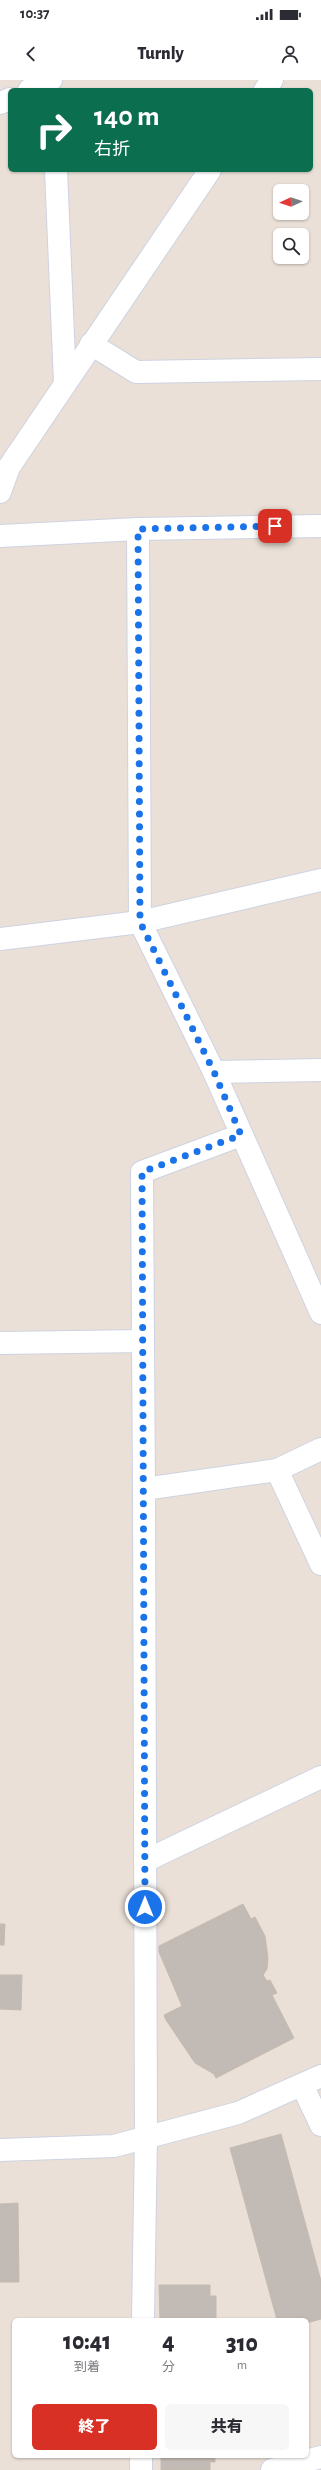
<!DOCTYPE html>
<html lang="ja">
<meta charset="utf-8">
<style>
body{margin:0;font-family:"Alegreya Sans","Noto Sans JP",sans-serif;background:#f7f7f7;color:#2b2b33;height:100vh;display:flex;flex-direction:column;font-size:15px;white-space:nowrap}
*{box-sizing:border-box;margin:0}
p{font-size:13px;color:#7c7c81}
.icon{flex:none;width:22px;height:22px;fill:none;stroke:currentColor;stroke-width:2;stroke-linecap:round;stroke-linejoin:round}
.map{position:relative;flex:1;overflow:hidden}
.side{position:absolute;left:12px;top:2238px;width:297px;height:140px;display:flex;flex-direction:column;background:#fff;border-radius:6px;box-shadow:0 1px 3px #0004}
.side>*{flex:none}
.hud{position:absolute;left:8px;top:8px;width:305px;height:84px;border-radius:6px;box-shadow:0 1px 3px #0004;background:#0b6e4f;color:#fff;overflow:hidden}
.needle{width:26px;rotate:267deg}
.buttons{position:absolute;left:273px;top:104px;display:grid;gap:8px}
.buttons a{display:grid;place-items:center;width:36px;height:36px;border-radius:6px;background:#fff;box-shadow:0 1px 3px #0004;font-size:20px}
.pin{position:absolute;display:grid;place-items:center;width:34px;height:34px;color:#fff;margin:-17px;border-radius:8px;box-shadow:0 2px 6px #0006}
.me{position:absolute;width:44px;margin:-22px;rotate:0deg;stroke-linejoin:round;filter:drop-shadow(0 0 3px #0008)}
.turn{display:flex;align-items:center;gap:14px;height:84px;padding:0 20px;font-size:18px}
.turn .icon{width:52px;height:52px;stroke-width:2.5}
.turn b{display:block;font-size:28px;line-height:34px}
.eta{display:flex;justify-content:space-evenly;align-items:center;height:68px;text-align:center}
.eta b{font-size:24px;font-weight:800;line-height:28px}
.action{display:flex;gap:8px;margin-top:auto;padding:8px 20px}
.action a{flex:1;height:46px;border-radius:6px;background:#d93025;color:#fff;font-size:16px;font-weight:800;line-height:46px;text-align:center}
.action a+a{background:#f7f7f7;color:#2b2b33}
.status{display:flex;justify-content:space-between;align-items:center;height:28px;padding:0 20px;background:#fff;direction:ltr}
.status svg{height:11px;fill:currentColor}
header{display:flex;justify-content:space-between;align-items:center;height:52px;padding:0 20px;background:#fff;font-size:18px;font-weight:800}
.map>svg:first-child{display:block}
.building{fill:#c2bab4;stroke:#c5bbb1}
.lines{fill:none;stroke-linecap:round;stroke-linejoin:round}
.minor-casing{stroke:#cdd3e1;stroke-width:24}
.tertiary-casing{stroke:#cdd3e1;stroke-width:24}
.minor{stroke:#fff;stroke-width:22}
.tertiary{stroke:#fff;stroke-width:22}
.route{stroke:#1a73e8;stroke-width:7;stroke-dasharray:0 12.6}
</style>
<div class="status"><b>10:37</b><svg viewBox="0 0 49 12"><path d="M0 12V9h3v3zM5 12V6h3v6zM10 12V3h3v9zM15 12V0h3v12zM26 1h20v11H26zM47 4h2v5h-2z"/></svg></div>
<header><svg class="icon" aria-label="back" viewBox="0 0 24 24"><path d="M15 5l-7 7 7 7"/></svg>Turnly<svg class="icon" aria-label="person" viewBox="0 0 24 24"><circle cx="12" cy="8" r="4"/><path d="M4 21q1-7 8-7t8 7"/></svg></header>
<div class="map">
<svg width="321" height="2390" viewBox="0 0 321 2390">
<rect width="100%" height="100%" fill="#eae0d7"/>
<g class="building">
<path d="M243 1824 251 1839 255 1837 265 1856 268 1878 267 1889 263 1895 267 1901 270 1900 277 1913 272 1915 294 1958 216 1998 214 1994 195 1983 166 1940 164 1935 182 1926 159 1872V1866Z"/>
<path d="M0 1844H5L4 1865H0Z"/>
<path d="M0 1895H22L21 1930 0 1929Z"/>
<path d="M281 2054 321 2201V2239L307 2243V2240H277L230 2068Z"/>
<path d="M18 2123 19 2202H0V2124Z"/>
<path d="M159 2205H210V2216H216V2240H160Z"/>
<path d="M161 2376H215V2382H210V2390H161Z"/>
</g>
<g class="lines">
<g class="minor-casing">
<g id="minor">
<path d="M29 10 51 0"/>
<path d="M0 23 10 19"/>
<path d="M56 90 65 303"/>
<path d="M91 264 136 292 321 289"/>
<path d="M138 449 140 842 214 992"/>
<path d="M0 456 138 449 321 446"/>
<path d="M0 859 140 842 321 800"/>
<path d="M321 990 214 992 321 1233"/>
<path d="M143 1261 142 1092 241 1055"/>
<path d="M0 1263 143 1261 144 1409"/>
<path d="M277 1390 321 1484"/>
<path d="M145 1781 321 1697"/>
<path d="M302 2005 321 2045"/>
<path d="M0 2070 114 2066 238 2033 321 1996"/>
<path d="M143 2240 146 2057 144 1409 277 1390 321 1369"/>
<path d="M141 2390V2376"/>
<path d="M272 2390 321 2377"/>
</g>
</g>
<g class="tertiary-casing">
<g id="tertiary">
<path d="M265 10 272 0"/>
<path d="M0 412 9 387 210 90"/>
</g>
</g>
<use href="#minor" class="minor"/>
<use href="#tertiary" class="tertiary"/>
</g>
<g class="lines">
<path class="route" d="M145 1827 142 1092 241 1055 214 992 140 842 138 449 275 446"/>
</g>
</svg>
<div class="buttons">
<a><svg class="needle" viewBox="-14 -14 28 28"><path d="M0-13l5 13h-10z" fill="#e53935"/><path d="M0 13l5-13h-10z" fill="#7c7c81"/></svg></a>
<a><svg class="icon" aria-label="search" viewBox="0 0 24 24"><circle cx="10" cy="10" r="6"/><path d="M15 15l6 6"/></svg></a>
</div>
<div class="pin" style="left:275px;top:446px;background:#d93025"><svg class="icon" aria-label="arrive" viewBox="0 0 24 24"><path d="M6 21V4h12l-3 4 3 4H6"/></svg></div>
<svg class="me" style="left:145px;top:1827px" viewBox="-20 -20 40 40"><circle r="17" fill="#1a73e8" stroke="#fff" stroke-width="3"/><path d="M0-11L8 9 0 5-8 9z" fill="#fff"/></svg>
<div class="hud">
<div class="turn"><svg class="icon" aria-label="right" viewBox="0 0 24 24"><path d="M7 20v-9h11M14 6l5 5-5 5"/></svg><div><b>140 m</b>右折</div></div>
</div>
<section class="side">
<div class="eta">
<div><b>10:41</b><p>到着</p></div>
<div><b>4</b><p>分</p></div>
<div><b>310</b><p>m</p></div>
</div>
<div class="action"><a>終了</a><a>共有</a></div>
</section>
</div>
